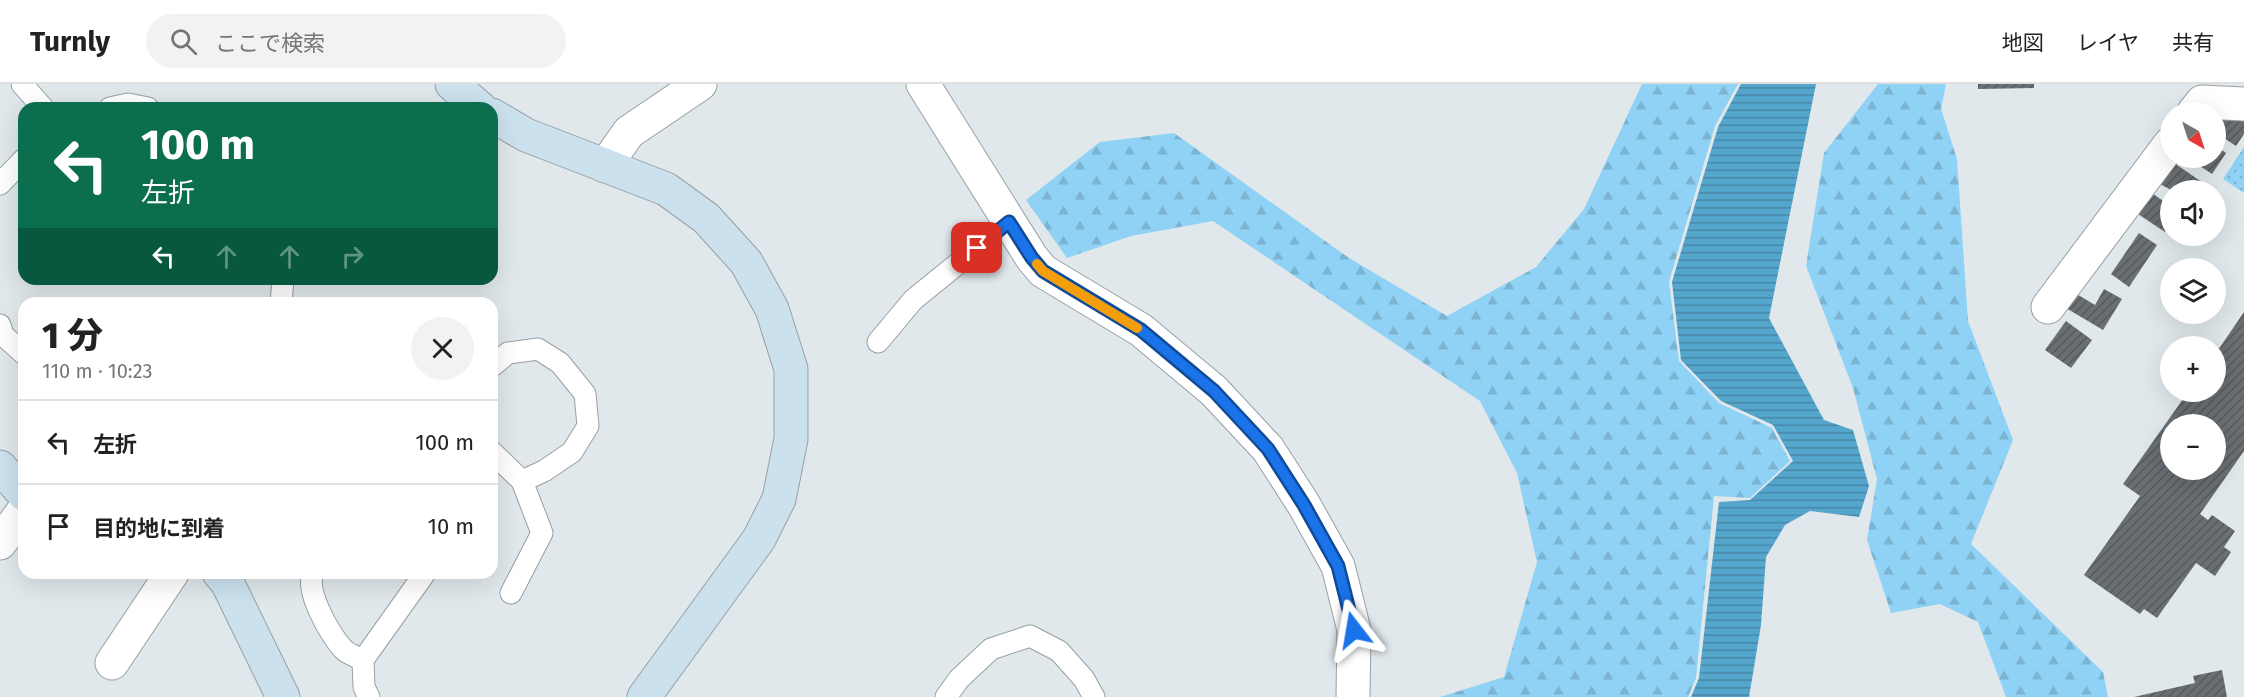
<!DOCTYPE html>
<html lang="ja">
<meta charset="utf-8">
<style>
body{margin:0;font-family:"Fira Sans","Noto Sans JP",sans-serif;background:#f2f2f2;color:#222;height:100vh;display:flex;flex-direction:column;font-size:22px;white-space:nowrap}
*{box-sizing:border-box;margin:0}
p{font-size:20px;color:#767676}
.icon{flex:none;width:33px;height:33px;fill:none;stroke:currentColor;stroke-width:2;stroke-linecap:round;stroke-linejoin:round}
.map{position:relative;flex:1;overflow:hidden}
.sheet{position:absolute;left:18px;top:213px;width:480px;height:282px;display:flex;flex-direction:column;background:#fff;border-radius:18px;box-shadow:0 6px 24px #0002}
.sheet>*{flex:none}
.guide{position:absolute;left:18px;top:18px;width:480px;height:183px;border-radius:18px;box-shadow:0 6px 24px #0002;background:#0b6e4f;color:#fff;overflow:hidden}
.needle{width:39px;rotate:141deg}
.buttons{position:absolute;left:2160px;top:18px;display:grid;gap:12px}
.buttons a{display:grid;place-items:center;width:66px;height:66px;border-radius:50%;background:#fff;box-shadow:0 6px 24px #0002;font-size:30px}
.pin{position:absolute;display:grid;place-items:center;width:51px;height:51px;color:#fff;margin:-26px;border-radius:12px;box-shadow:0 3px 9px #0006}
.me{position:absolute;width:66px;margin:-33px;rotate:346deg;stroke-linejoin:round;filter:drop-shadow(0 0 4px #0008)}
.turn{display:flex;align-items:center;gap:21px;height:126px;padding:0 24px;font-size:27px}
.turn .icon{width:78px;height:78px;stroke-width:2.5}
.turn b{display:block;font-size:42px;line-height:51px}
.lanes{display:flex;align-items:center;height:57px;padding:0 24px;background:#0003;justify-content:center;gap:30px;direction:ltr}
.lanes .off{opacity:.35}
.round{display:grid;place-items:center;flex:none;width:63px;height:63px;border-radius:32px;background:#f2f2f2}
.overview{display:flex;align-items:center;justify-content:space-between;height:102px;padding:0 24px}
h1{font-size:36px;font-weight:800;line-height:45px}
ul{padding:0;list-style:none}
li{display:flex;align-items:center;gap:18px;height:84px;padding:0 24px;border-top:2px solid #e0e0e0}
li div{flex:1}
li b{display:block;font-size:22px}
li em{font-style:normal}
header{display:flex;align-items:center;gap:36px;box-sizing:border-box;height:84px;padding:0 30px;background:#fff;border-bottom:2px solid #e0e0e0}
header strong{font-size:28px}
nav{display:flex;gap:33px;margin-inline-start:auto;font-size:21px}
.search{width:420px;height:54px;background:#f2f2f2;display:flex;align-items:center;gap:15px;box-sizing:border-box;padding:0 21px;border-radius:33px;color:#767676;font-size:22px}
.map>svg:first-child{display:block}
.green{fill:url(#green-dots)}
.forest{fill:url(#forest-firs)}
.water{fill:url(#water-rules)}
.building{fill:url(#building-hatch);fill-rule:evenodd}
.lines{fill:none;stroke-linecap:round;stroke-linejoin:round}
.lane-casing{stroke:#989fa3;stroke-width:23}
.street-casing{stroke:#989fa3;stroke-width:35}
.secondary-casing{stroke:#989fa3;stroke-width:35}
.lane{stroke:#fff;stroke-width:21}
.street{stroke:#fff;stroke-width:33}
.secondary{stroke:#cbe2ee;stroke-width:33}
.route-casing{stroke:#114b97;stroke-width:15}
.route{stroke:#1a73e8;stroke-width:10}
.slow{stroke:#f59e0b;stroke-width:10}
</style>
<header>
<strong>Turnly</strong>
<div class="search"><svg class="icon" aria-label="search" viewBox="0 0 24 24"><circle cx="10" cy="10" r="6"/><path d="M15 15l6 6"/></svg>ここで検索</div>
<nav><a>地図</a><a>レイヤ</a><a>共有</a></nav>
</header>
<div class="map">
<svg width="2244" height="613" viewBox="0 0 2244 613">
<defs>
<pattern id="green-dots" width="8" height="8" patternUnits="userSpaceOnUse" patternTransform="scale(1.5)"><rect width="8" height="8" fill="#8fd2f5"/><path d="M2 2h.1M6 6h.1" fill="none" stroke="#7bb4d2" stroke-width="1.8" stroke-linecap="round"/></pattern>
<pattern id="forest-firs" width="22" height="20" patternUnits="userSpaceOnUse" patternTransform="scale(1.5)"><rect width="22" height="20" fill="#8fd2f5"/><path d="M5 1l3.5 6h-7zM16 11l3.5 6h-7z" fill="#7bb4d2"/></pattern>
<pattern id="water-rules" width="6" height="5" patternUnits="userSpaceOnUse" patternTransform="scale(1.5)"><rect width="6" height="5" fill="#55a6cc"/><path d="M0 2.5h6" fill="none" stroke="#4686a5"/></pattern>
<pattern id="building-hatch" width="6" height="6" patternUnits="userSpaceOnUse" patternTransform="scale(1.5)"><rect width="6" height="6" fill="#696f73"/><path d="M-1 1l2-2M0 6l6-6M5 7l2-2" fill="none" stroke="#565a5e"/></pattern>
</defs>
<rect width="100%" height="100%" fill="#e0e8ec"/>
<path class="green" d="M2244 63V109L2223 95Z"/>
<g class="forest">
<path d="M1642 0H1738L1715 42 1669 198 1679 277 1719 319 1772 344 1790 377 1750 414 1714 412 1696 594 1688 613H1440L1504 593 1537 478 1517 389 1480 317 1213 137 1131 152 1067 174 1026 116 1100 58 1174 49 1349 174 1447 232 1536 183 1584 125Z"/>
<path d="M1878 0H1946L1941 25 1957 75 1968 237 2013 356 1971 460 2103 588 2108 613H2006L1978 538 1940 520 1891 529 1867 456 1877 395 1853 304 1806 182 1824 69Z"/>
</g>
<path class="water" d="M1741 0H1816L1769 234 1824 336 1853 346 1869 402 1859 433 1810 427 1785 441 1766 473 1761 541 1749 613H1691L1699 594 1719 418 1750 416 1793 377 1773 341 1721 317 1681 276 1672 198 1718 43Z"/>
<g class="building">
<path d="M1978 0H2034V4L1978 5Z"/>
<path d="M2216 29 2244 34V50L2236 62 2216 49Z"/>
<path d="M2216 62 2226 69 2212 90 2188 74H2216Z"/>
<path d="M2174 79 2202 98 2196 106H2171L2160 100Z"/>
<path d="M2152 109 2170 122V140L2165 148 2138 130Z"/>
<path d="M2139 149 2157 161 2129 203 2111 190Z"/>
<path d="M2104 205 2122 215 2103 246 2066 224 2075 209 2095 221Z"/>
<path d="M2244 228V367L2200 430 2208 436 2212 431 2235 447 2224 463 2231 468 2215 492 2196 479 2157 534 2144 525 2140 530 2084 491 2140 412 2123 400 2188 308H2216V269ZM2170 340H2216V386H2170Z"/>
<path d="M2066 237 2092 256 2071 284 2045 266Z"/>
<path d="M2222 586 2227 613H2134L2195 599 2193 592Z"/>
</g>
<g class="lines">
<g class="lane-casing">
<g id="lane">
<path d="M22 0 43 24"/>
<path d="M110 24 128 20 148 24"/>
<path d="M0 100 24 75"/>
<path d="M281 219 283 195"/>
<path d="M0 241 3 251 24 270"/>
<path d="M878 258 913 216 1009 138"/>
<path d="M492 282 508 269 538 265 560 279 585 310 588 342 572 368 544 387 522 397"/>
<path d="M492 368 522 397 542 449 511 509"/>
<path d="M313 489C305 508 330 550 343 565 348 570 357 573 363 576"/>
<path d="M369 613 364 603 363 576 425 489"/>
<path d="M946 613 959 595 991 565 1030 552 1059 567 1084 595 1094 613"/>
</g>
</g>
<g class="street-casing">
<g id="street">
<path d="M923 0 1032 174 1043 187 1141 246 1214 307 1268 365 1304 421 1338 482 1354 546 1353 613"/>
<path d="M2194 28 2202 18 2244 20"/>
<path d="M605 82 629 48 700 0"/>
<path d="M2048 223 2170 60"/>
<path d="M0 459 24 426"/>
<path d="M112 579 172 489"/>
</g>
</g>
<g class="secondary-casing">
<g id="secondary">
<path d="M452 0 480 24"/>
<path d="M492 31 526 51 666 105 706 134 746 178 772 225 791 285V355L779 415 759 455 644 613"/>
<path d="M0 383 24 410"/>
<path d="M219 489 227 498 283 613"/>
</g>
</g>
<use href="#lane" class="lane"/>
<use href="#street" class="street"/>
<use href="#secondary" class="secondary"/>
</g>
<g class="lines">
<g class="route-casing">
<path id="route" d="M977 164 1009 138 1032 174 1043 187 1141 246 1214 307 1268 365 1304 421 1338 482 1354 546"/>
</g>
<use href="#route" class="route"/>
<path class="slow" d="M1037 180 1043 187 1137 244"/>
</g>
</svg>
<div class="buttons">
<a><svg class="needle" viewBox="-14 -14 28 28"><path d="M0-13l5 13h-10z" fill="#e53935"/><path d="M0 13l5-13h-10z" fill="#767676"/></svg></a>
<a><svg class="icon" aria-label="sound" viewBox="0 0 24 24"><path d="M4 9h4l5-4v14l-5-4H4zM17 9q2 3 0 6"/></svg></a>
<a><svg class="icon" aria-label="layers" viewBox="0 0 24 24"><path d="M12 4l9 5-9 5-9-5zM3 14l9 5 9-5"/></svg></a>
<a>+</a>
<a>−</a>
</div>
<div class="pin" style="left:977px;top:164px;background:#d93025"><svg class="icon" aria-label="arrive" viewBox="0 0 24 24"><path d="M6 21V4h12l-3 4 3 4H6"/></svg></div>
<svg class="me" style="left:1354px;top:546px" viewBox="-20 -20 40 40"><path d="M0-17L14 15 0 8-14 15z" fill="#1a73e8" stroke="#fff" stroke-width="4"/></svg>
<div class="guide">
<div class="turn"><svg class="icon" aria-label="left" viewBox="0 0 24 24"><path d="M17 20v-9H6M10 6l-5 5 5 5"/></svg><div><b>100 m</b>左折</div></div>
<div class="lanes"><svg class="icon" aria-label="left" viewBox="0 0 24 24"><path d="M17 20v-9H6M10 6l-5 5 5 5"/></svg><svg class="icon off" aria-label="ahead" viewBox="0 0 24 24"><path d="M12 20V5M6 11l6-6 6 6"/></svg><svg class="icon off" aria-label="ahead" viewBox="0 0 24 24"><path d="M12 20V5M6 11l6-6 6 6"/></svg><svg class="icon off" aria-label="right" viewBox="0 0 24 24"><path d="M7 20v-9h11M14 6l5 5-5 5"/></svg></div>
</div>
<section class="sheet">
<div class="overview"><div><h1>1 分</h1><p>110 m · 10:23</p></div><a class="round"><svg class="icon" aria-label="close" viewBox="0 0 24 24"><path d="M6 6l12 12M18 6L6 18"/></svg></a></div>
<ul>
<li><svg class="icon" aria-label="left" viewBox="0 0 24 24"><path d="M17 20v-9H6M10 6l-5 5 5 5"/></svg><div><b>左折</b></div><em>100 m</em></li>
<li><svg class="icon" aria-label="arrive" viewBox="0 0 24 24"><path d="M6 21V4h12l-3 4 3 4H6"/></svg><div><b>目的地に到着</b></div><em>10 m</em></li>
</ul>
</section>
</div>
